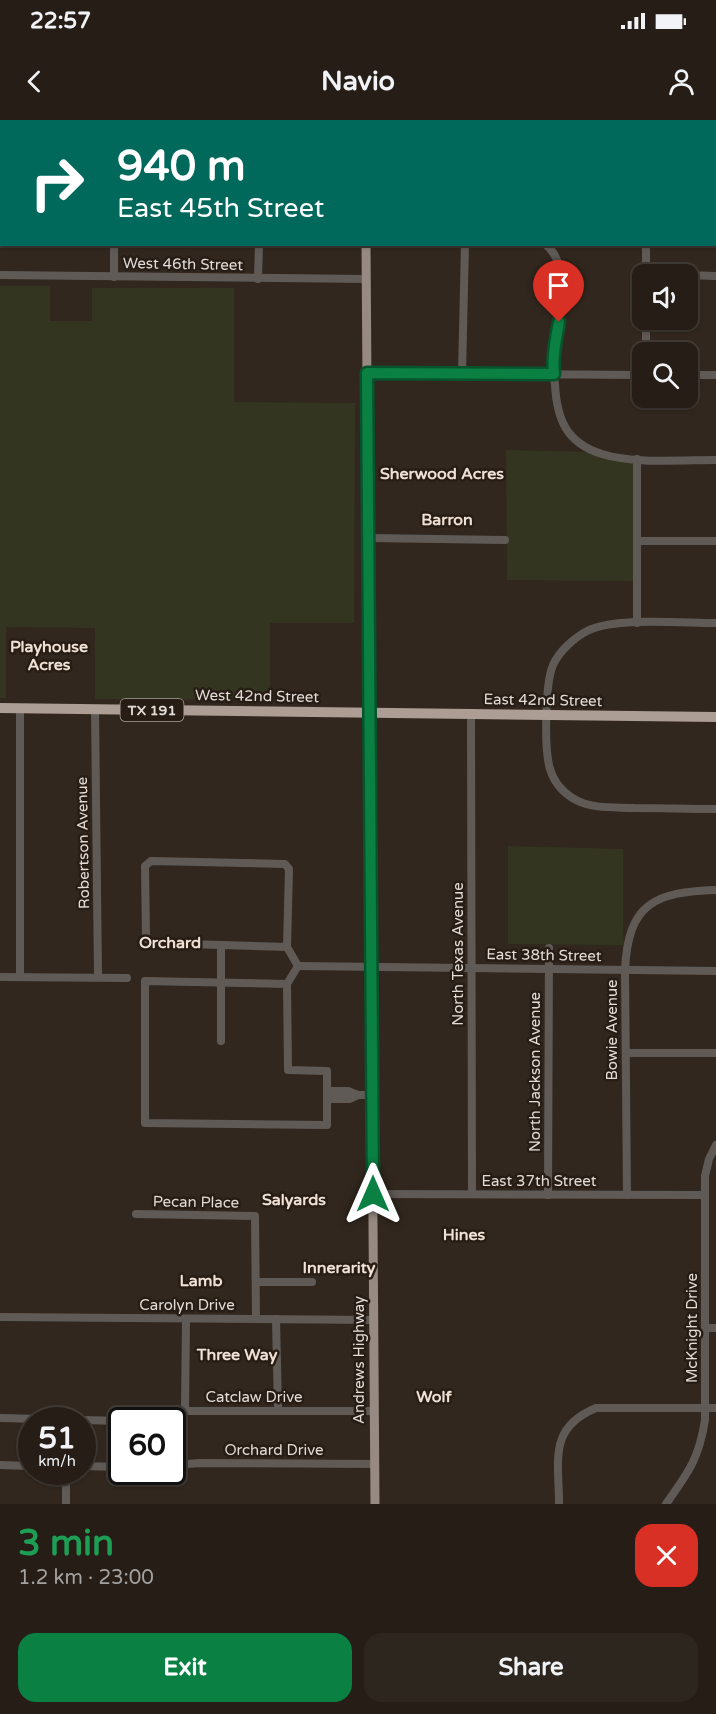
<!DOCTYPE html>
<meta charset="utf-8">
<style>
body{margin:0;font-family:"Varela Round",sans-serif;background:#2d261f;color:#f1f3f6;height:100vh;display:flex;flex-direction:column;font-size:22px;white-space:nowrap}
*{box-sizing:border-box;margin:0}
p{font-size:20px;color:#a3a2a1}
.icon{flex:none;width:33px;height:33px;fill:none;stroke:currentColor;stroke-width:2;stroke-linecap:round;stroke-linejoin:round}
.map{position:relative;height:1384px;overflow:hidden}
.sheet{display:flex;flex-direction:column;background:#251d16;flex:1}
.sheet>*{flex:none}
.banner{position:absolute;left:0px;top:0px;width:717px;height:126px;box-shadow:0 2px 4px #0004,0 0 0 2px #423b35;background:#00695c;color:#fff;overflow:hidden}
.buttons{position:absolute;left:632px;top:144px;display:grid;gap:12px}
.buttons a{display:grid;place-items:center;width:66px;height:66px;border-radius:12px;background:#251d16;box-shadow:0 2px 4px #0004,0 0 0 2px #423b35;font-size:30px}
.speed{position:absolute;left:18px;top:1287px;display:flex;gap:12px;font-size:30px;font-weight:700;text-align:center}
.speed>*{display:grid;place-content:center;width:78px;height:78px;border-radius:50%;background:#251d16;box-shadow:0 2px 4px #0004,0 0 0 2px #423b35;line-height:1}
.speed small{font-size:15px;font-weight:400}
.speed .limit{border:3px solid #111;border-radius:9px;background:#fff;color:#111}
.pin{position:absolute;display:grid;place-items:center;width:51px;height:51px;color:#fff;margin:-62px -26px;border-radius:50% 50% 50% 0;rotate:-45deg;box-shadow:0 0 6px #0007}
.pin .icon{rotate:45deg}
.me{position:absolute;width:66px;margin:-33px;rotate:0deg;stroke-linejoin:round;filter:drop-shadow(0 0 4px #0008)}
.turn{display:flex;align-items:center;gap:21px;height:126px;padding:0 18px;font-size:27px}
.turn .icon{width:78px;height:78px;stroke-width:2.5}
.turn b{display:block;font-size:42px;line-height:51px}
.round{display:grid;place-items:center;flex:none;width:63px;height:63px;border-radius:18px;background:#2d261f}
.headline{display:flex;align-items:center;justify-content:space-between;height:102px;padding:0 18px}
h1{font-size:36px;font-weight:700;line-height:45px;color:#1e9e55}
.primary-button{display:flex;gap:12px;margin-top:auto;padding:12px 18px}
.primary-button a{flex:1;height:69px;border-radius:18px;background:#0b8043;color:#fff;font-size:24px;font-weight:700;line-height:69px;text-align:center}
.primary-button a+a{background:#2d261f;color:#f1f3f6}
.status{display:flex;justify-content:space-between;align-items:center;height:42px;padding:0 30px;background:#251d16;direction:ltr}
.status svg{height:16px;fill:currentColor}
header{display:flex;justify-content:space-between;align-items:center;height:78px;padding:0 18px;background:#251d16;font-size:27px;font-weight:700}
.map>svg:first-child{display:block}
.green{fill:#333521}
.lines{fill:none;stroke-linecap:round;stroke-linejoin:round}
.minor{stroke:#605a57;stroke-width:8}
.major{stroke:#978a83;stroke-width:9}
.highway{stroke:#ac9d95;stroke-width:10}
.route-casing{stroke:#07532c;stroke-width:15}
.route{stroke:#0b8043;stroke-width:10}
.labels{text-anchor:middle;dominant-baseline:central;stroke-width:5;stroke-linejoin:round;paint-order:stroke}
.shield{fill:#271d15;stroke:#aaa29c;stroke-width:1.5}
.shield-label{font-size:14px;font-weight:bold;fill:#e2dbd6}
.street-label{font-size:15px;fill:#e2dbd6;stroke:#271d15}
.neighbourhood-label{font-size:16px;font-weight:bold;fill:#efe1d6;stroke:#271d15}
</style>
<div class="status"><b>22:57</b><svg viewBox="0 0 49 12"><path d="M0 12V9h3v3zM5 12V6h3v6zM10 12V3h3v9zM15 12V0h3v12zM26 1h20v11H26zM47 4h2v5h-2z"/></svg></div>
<header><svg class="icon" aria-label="back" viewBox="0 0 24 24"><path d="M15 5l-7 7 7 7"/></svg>Navio<svg class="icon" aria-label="person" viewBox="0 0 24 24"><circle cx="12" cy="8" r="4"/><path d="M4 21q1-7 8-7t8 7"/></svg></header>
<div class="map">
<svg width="716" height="1384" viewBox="0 0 716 1384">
<rect width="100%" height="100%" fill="#31271e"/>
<g class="green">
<path d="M0 166H50V201H92V168H234V282L355 283 354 503H270V580L95 579V508L6 507V578H0Z"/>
<path d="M506 330 590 332 637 339V461L507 460Z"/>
<path d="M508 726 623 729V810L624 825 508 824Z"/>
</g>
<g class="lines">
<g class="minor">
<path d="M116 2V0"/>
<path d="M261 2V0"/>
<path d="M646 2V0"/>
<path d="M0 48H2"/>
<path d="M545 124C576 148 556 209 553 242 553 249 554 257 555 265 557 299 566 323 602 334 633 344 683 340 716 340"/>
<path d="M646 154V124"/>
<path d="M0 155 366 159"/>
<path d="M687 155 716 156"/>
<path d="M114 157V124"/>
<path d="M258 159 259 124"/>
<path d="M646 232V200"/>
<path d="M367 253 642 255"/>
<path d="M462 254 465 124"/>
<path d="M687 255H716"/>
<path d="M368 418 505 420"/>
<path d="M637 421H716"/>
<path d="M637 503V339"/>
<path d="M716 503C682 503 619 497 589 510 575 517 560 530 553 545 545 564 544 629 550 649 554 662 563 673 576 680 593 689 614 687 634 688 661 688 689 689 716 689"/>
<path d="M20 588V857"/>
<path d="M95 589 98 857"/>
<path d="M471 594 472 1074"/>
<path d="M287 827 152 823 146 818 145 746 151 741 285 744 289 749 287 827 298 846"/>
<path d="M298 846 716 851"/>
<path d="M0 857 127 858"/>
<path d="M287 864 145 861V1003L327 1005V951L288 950 287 864 298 846"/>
<path d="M221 921V825"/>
<path d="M626 933H716"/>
<path d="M327 971H348L358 975H372"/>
<path d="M327 979H350L358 975"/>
<path d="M373 1074 705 1075"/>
<path d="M548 1075 549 828"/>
<path d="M627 1075 625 850C628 783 655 772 716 770"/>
<path d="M136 1094 255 1096 256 1199"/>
<path d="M256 1162H312"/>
<path d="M0 1197 374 1200"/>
<path d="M276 1199 278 1290"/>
<path d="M706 1208H716"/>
<path d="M185 1290 186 1199"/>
<path d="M0 1298 122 1301"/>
<path d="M137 1300 157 1291H374"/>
<path d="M0 1345 32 1346"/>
<path d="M172 1345 200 1343 375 1344"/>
<path d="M82 1346 122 1347"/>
<path d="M66 1384V1352"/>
<path d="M559 1384C559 1340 548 1308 596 1288H716"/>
<path d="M666 1384C688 1353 699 1339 705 1300V1056L709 1039 716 1025"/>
</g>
<g class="major">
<path d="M365 0V2"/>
<path d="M366 124 375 1384"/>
</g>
<path class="highway" d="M0 588 716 597"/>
</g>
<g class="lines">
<g class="route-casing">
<path id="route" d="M373 1074 367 253 554 254C552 237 556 219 559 202"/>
</g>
<use href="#route" class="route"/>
</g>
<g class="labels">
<rect class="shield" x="120.5" y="579" width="63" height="22" rx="4.5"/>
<g class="shield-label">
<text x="152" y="590">TX 191</text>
</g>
<g class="street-label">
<text transform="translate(183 144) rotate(1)">West 46th Street</text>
<text transform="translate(257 576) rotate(1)">West 42nd Street</text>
<text transform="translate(543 580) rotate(1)">East 42nd Street</text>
<text transform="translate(83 723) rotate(-91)">Robertson Avenue</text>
<text transform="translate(458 834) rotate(-90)">North Texas Avenue</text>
<text transform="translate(544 835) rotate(1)">East 38th Street</text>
<text transform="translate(612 910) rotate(-90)">Bowie Avenue</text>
<text transform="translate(535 952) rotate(-90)">North Jackson Avenue</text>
<text x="539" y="1061">East 37th Street</text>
<text transform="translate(196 1082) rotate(1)">Pecan Place</text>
<text x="187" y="1185">Carolyn Drive</text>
<text transform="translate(692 1208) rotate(-90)">McKnight Drive</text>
<text transform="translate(359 1240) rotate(-90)">Andrews Highway</text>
<text x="254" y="1277">Catclaw Drive</text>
<text x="274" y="1330">Orchard Drive</text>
</g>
<g class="neighbourhood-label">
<text x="442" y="354">Sherwood Acres</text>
<text x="447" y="400">Barron</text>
<text x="49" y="527">Playhouse<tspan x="49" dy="18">Acres</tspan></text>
<text x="170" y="823">Orchard</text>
<text x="294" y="1080">Salyards</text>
<text x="464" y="1115">Hines</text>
<text x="339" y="1148">Innerarity</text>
<text x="201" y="1161">Lamb</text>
<text x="237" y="1235">Three Way</text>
<text x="434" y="1277">Wolf</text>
</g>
</g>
</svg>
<div class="buttons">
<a><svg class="icon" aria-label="sound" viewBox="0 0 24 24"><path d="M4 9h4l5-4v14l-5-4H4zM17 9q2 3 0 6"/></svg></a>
<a><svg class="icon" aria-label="search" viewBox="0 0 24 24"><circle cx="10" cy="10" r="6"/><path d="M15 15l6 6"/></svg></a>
</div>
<div class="speed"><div>51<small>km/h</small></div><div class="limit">60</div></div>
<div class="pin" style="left:559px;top:202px;background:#d93025"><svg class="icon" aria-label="arrive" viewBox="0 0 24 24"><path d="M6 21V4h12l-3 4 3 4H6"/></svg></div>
<svg class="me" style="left:373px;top:1074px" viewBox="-20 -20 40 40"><path d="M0-17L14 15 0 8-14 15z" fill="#0b8043" stroke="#fff" stroke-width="4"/></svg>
<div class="banner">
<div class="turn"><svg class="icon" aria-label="right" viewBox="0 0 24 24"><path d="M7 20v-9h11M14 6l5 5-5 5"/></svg><div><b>940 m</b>East 45th Street</div></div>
</div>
</div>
<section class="sheet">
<div class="headline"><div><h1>3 min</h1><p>1.2 km · 23:00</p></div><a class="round" style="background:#d93025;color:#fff"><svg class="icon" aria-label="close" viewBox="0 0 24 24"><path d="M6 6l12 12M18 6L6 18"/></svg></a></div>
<div class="primary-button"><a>Exit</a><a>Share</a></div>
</section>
